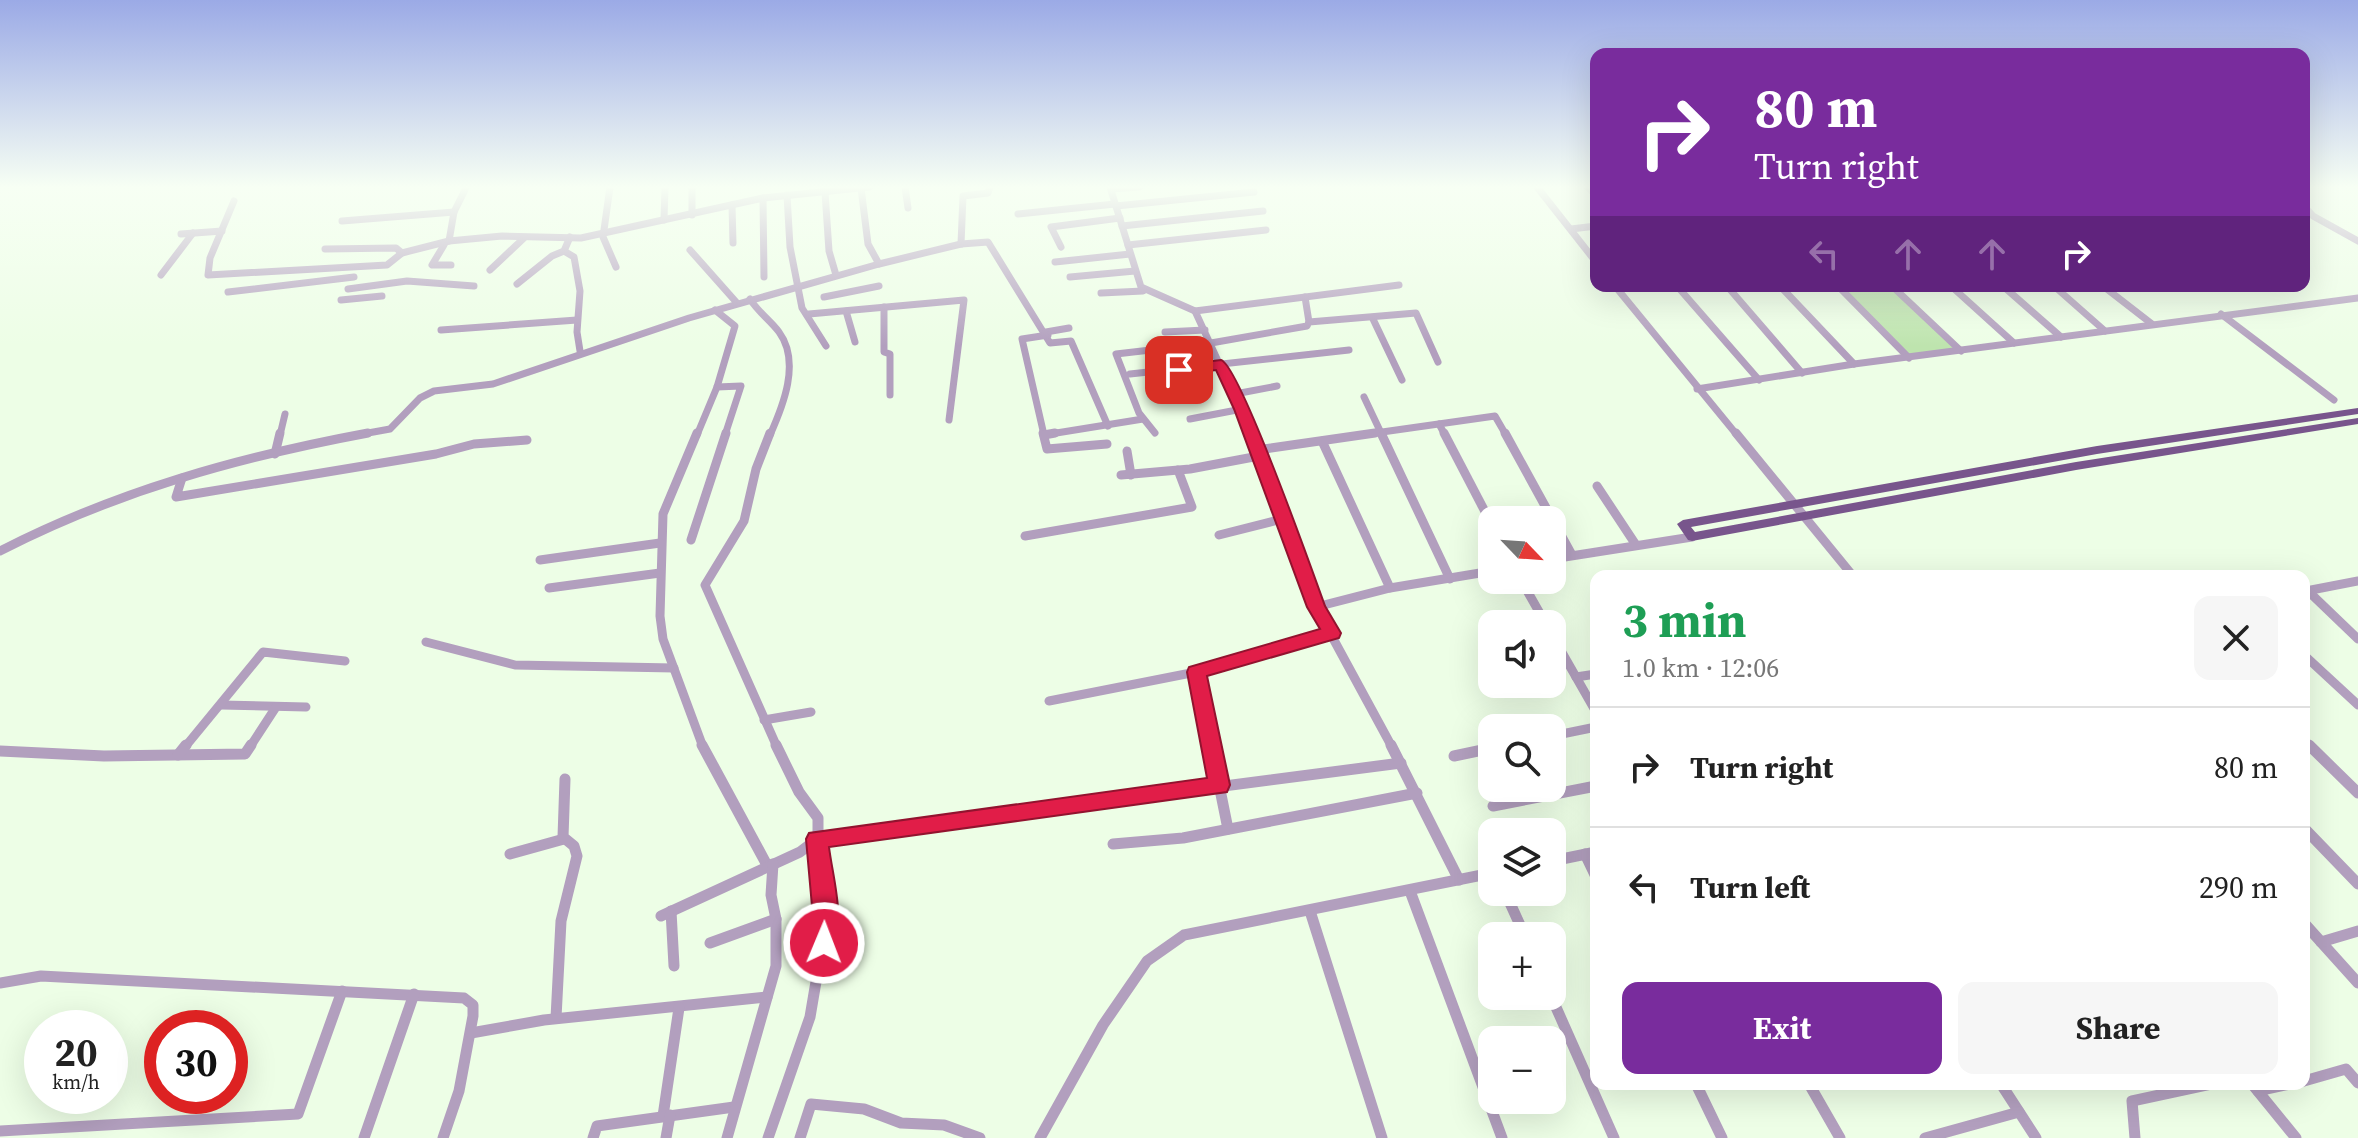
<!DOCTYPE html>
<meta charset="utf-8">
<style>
body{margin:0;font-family:"Source Serif 4",serif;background:#f6f6f6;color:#222;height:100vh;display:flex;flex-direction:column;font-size:30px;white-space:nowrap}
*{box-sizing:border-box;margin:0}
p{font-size:26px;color:#767676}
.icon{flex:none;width:44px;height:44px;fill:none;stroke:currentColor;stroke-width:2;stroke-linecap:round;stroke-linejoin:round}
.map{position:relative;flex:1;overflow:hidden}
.sheet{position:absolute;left:1590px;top:570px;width:720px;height:520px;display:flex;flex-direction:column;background:#fff;border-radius:16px;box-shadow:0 8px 32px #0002}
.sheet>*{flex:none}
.hud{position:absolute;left:1590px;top:48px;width:720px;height:244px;border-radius:16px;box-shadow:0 8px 32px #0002;background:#792c9d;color:#fff;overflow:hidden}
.needle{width:52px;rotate:115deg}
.fabs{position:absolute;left:1478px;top:506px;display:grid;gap:16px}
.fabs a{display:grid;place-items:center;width:88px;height:88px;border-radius:16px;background:#fff;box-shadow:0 8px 32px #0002;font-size:40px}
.speed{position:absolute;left:24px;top:1010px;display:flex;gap:16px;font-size:40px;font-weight:700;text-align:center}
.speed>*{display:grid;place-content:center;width:104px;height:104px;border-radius:50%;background:#fff;box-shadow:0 8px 32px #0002;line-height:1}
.speed small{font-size:20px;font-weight:400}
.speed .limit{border:12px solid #d22;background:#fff;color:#111}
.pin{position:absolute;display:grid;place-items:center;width:68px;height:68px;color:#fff;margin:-34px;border-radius:16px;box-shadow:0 4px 12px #0006}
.me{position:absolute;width:88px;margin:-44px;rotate:1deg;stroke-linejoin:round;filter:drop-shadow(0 0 6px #0008)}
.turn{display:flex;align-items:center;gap:28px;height:168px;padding:0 32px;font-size:36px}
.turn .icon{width:104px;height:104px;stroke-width:2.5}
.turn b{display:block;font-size:56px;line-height:68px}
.lanes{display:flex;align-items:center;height:76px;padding:0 32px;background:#0003;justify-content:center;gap:40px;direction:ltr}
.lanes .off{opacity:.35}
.round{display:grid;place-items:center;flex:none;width:84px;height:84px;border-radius:16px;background:#f6f6f6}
.head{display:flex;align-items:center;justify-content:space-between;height:136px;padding:0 32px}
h1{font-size:48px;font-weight:700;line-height:60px;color:#1e9e55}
.cta{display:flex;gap:16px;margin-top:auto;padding:16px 32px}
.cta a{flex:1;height:92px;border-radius:16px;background:#792c9d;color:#fff;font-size:32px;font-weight:700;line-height:92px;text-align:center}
.cta a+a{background:#f6f6f6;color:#222}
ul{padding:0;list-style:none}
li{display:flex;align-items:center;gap:24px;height:120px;padding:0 32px;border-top:2px solid #e0e0e0}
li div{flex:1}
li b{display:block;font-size:30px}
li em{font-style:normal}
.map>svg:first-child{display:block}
.green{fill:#bee4ae}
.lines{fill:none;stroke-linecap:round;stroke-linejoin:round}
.minor-far2{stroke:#b29fbe;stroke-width:7}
.minor-far1{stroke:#b29fbe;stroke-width:9}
.minor{stroke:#b29fbe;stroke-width:11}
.major{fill:#78558c;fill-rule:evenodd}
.route{fill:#e11d48;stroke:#92132f;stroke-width:2}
</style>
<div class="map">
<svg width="2358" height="1138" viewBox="0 0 2358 1138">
<rect width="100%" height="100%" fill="#edfee6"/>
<path class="green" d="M1838 286H1892L1961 351 1909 358Z"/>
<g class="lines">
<g class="minor-far2">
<path d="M610 187 603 237 616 267"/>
<path d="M692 187V215"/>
<path d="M905 187 908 208"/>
<path d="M1110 187 1141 287 1195 311 1252 435"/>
<path d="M1537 187 1596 262"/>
<path d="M1588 187 1596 196"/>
<path d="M1111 189 1139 187"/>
<path d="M825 192 829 251 836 275"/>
<path d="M787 195 790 247 802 308 826 346"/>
<path d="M763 198 764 277"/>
<path d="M234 201 210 258 208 275 387 265 402 253 449 241 502 236 581 238 763 198 869 187"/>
<path d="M732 205 733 243"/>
<path d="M1116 206 1254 192"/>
<path d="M2304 206 2313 216 2358 241"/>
<path d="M1018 214 1115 204"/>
<path d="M664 220 665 187"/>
<path d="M342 221 454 212"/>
<path d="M1122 226 1263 211"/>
<path d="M1571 229 1596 226"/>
<path d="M181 234 222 231"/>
<path d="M449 241 454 212 465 190"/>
<path d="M961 244 963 196 988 193 990 187"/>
<path d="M444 245 432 265H451"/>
<path d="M1128 245 1266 230"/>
<path d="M1061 247 1051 227 1120 218"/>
<path d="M325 249 396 248 402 253"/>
<path d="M690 250 737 303"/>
<path d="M564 251 574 257 580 291 577 332 580 351"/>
<path d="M1055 262 1130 254"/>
<path d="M879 264 961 244 988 242 1050 343 1071 341 1108 426"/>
<path d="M490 270 524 238"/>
<path d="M161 275 193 233"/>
<path d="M1070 277 1135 271"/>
<path d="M517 284 552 256 564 251 570 237"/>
<path d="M1615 286 1737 435"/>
<path d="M1677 286 1759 380"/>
<path d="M1727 286 1802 373"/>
<path d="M1780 286 1854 364"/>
<path d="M1838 286 1909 358"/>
<path d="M1892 286 1961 351"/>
<path d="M1951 286 2014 343"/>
<path d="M2003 286 2061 337"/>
<path d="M2054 286 2105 331"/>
<path d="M2103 286 2152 324"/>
<path d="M348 289 407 281 474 286"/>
<path d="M228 292 354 277"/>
<path d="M1101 293 1143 291"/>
<path d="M824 297 879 286"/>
<path d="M1305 297 1309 322"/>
<path d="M750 299C758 312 770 320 779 332 801 362 783 406 770 435"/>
<path d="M341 300 382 296"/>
<path d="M884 307V352L890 354V395"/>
<path d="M846 311 855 342"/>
<path d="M1195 311 1399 285"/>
<path d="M809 314 964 300 949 420"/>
<path d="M2221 314 2334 400"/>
<path d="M1373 319 1402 380"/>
<path d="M441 330 577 320"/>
<path d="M1046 332 1069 328"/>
<path d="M1165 332 1205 330"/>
<path d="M1211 343 1307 326 1309 322 1416 313 1438 362"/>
<path d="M1130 374 1349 350"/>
<path d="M717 387 741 386 725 435"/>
<path d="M1697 389 1854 364 2358 298"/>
<path d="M1235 394 1277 386"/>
<path d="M1364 397 1382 435"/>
<path d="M1190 419 1242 409"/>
<path d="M1439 424 1445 435"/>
<path d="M1155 433 1139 413 1116 354 1211 343"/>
<path d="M280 435 285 414"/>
<path d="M357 435 390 429 420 398 434 391 493 384 689 318 879 264 868 244 861 188"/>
<path d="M697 435 717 387 735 326 715 310"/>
<path d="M1044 435 1022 339 1048 335"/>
<path d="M1044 435 1143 419"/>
<path d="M1361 435 1495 416 1506 435"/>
</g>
<g class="minor-far1">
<path d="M697 433 663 514 660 616 663 639 703 747"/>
<path d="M770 433 756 469 744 521 705 585 777 747"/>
<path d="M1043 433 1047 449 1107 444"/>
<path d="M1251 433 1316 607 1392 747"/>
<path d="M1381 433 1450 579"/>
<path d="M1444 433 1492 525"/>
<path d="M1505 433 1572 555"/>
<path d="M1736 433 1853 576"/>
<path d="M1044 435 1055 433"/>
<path d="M1322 441 1390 588"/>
<path d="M1257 450 1375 433"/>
<path d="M1127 451 1131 475"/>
<path d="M275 454 280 433"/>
<path d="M1121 475 1190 469 1259 456"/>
<path d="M182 478 176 497 436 454 474 444 527 440"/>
<path d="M1597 486 1636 545"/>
<path d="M1219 535 1282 519"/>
<path d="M1025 536 1192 507 1178 470"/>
<path d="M691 540 726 433"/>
<path d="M0 551C117 491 239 457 368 433"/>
<path d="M1552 559 1692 537"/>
<path d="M540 560 660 543"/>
<path d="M1521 580 1546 624"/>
<path d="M549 588 660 573"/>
<path d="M2306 591 2358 581"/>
<path d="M2308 591 2358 639"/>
<path d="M1316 607 1390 588 1492 571"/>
<path d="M1552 635 1596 712"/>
<path d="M426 642 515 665 674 668"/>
<path d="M2304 655 2358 705"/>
<path d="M1196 672 1211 747"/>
<path d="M1576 677 1596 674"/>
<path d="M1049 701 1196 672 1332 633"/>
<path d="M221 705 306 707"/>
<path d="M764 720 811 712"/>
<path d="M1552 736 1596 727"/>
<path d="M2304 740 2311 747"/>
<path d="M185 747 263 652 345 661"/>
<path d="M250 747 276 707"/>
</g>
<g class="minor">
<path d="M702 745 768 867"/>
<path d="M1211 745 1228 829"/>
<path d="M1391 745 1459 880"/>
<path d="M2309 745 2358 793"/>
<path d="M0 751 104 756 245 754 251 745"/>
<path d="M178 755 186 745"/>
<path d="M1454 756 1492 748"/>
<path d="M1493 806 1596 786"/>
<path d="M2304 828 2358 884"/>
<path d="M1113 844 1183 838 1417 793"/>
<path d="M510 854 564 839"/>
<path d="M1585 854 1596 877"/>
<path d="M1552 861 1596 852"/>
<path d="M1410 891 1502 1138"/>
<path d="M1505 892 1525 936"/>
<path d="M671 911 674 966"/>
<path d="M1310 911 1382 1138"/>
<path d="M661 916 800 852 817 839 1401 763"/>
<path d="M2304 923 2358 983"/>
<path d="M2321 942 2358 931"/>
<path d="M710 943 776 919"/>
<path d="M0 983 41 976 464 998 473 1005V1016L459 1091 443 1138"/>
<path d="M1551 996 1614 1138"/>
<path d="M556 1018 561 921 577 856 574 846 563 837 565 779"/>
<path d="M471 1033 544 1020 767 997"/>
<path d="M2304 1081 2346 1069 2358 1083"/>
<path d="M1696 1084 1722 1138"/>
<path d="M1809 1084 1840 1138"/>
<path d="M2001 1084 2036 1138"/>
<path d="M2252 1084 2296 1138"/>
<path d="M2258 1091 2290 1084"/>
<path d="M663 1116 679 1008"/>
<path d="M0 1131 298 1114 342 991"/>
<path d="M364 1138 414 994"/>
<path d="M593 1138 597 1126 734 1107"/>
<path d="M666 1138 670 1115"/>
<path d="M727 1138 776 966V919L771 895 773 864"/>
<path d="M768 1138 810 1017 827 917 818 852V818L799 792 776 745"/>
<path d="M800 1138 811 1104 864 1109 901 1123 944 1125 980 1138"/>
<path d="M1040 1138 1103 1025 1147 961 1184 935 1492 873"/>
<path d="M1925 1138 2019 1112"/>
<path d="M2135 1138 2132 1101 2211 1084"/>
</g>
<path class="major" d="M2358 408V414L2097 454 1691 527 1695 532 2076 462 2358 418V424L2076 470 1692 541 1688 540 1677 524 1683 520 2097 446Z"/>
</g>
<linearGradient id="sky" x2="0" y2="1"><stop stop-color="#9baae6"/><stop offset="0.54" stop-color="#f7fff4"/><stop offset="1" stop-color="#f7fff4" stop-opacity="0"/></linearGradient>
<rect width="2358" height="346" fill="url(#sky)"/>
<path class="route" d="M1221 360C1240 366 1313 573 1325 606L1341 633 1339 638 1207 676 1230 785 1227 792 829 847C833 879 846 920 832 951L824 954 816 951 806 839 809 833 1207 778 1187 672 1189 667 1320 629 1307 607 1234 409 1216 370 1179 375 1171 370 1179 365Z"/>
</svg>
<div class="fabs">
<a><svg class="needle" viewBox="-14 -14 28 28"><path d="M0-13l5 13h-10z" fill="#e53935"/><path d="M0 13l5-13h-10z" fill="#767676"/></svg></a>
<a><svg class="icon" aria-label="sound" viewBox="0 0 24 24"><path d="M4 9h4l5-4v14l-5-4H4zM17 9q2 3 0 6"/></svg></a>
<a><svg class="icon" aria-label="search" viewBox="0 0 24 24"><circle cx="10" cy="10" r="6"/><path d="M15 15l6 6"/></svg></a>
<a><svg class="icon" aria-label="layers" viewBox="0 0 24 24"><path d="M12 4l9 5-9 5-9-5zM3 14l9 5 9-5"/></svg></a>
<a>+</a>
<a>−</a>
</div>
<div class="speed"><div>20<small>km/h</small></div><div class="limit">30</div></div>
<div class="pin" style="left:1179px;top:370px;background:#d93025"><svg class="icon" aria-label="arrive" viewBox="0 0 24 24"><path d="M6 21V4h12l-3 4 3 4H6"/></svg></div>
<svg class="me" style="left:824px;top:943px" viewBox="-20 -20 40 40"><circle r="17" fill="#e11d48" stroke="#fff" stroke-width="3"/><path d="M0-11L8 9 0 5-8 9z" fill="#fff"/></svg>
<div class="hud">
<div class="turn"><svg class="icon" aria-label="right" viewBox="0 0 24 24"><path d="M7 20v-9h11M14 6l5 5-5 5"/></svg><div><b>80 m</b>Turn right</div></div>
<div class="lanes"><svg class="icon off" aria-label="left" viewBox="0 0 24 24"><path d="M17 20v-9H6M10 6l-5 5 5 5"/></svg><svg class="icon off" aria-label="ahead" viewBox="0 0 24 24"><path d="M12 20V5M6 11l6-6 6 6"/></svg><svg class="icon off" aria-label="ahead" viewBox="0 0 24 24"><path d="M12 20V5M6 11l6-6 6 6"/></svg><svg class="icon" aria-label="right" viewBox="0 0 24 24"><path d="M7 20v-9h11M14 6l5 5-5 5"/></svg></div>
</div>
<section class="sheet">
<div class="head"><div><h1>3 min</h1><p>1.0 km · 12:06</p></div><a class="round"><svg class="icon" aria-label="close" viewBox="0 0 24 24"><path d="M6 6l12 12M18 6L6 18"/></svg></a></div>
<ul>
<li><svg class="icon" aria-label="right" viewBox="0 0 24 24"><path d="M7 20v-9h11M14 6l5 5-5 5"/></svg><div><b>Turn right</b></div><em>80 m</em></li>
<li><svg class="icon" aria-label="left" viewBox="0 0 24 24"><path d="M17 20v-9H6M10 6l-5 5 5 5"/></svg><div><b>Turn left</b></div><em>290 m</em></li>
</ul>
<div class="cta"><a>Exit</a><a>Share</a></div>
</section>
</div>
